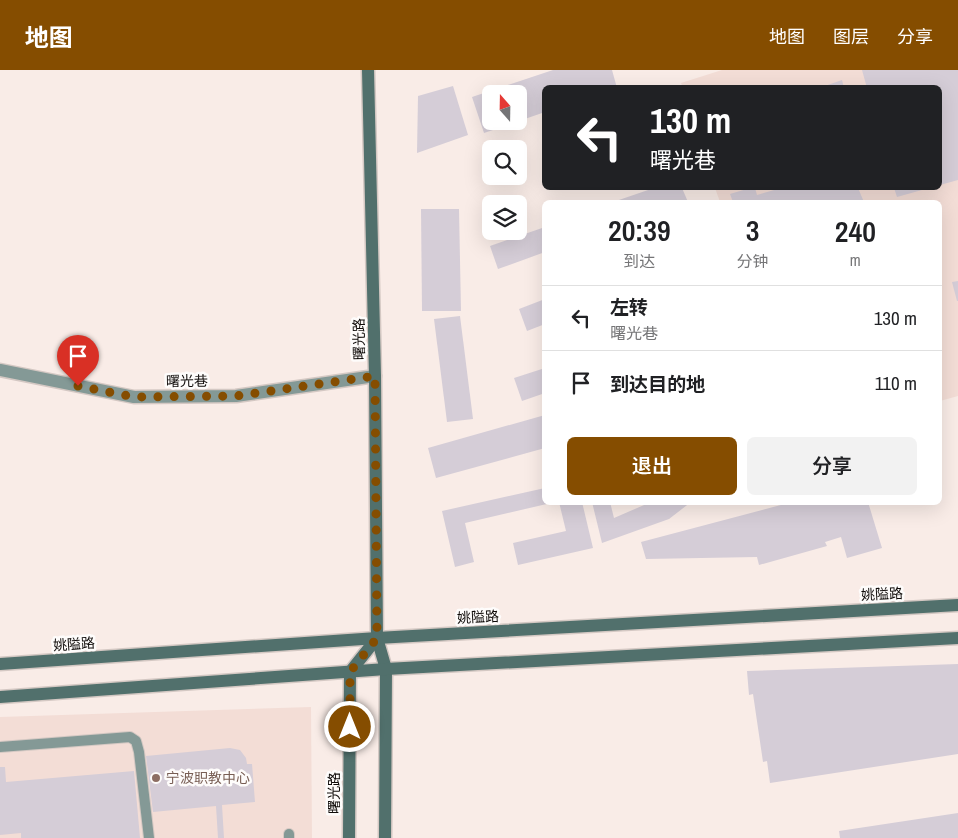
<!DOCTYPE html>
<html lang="zh">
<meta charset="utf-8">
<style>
body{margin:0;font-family:"Archivo Narrow","Noto Sans SC",sans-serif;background:#f2f2f2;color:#202124;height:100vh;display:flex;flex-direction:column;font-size:19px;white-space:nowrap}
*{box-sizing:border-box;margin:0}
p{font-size:16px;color:#757577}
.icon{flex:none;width:28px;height:28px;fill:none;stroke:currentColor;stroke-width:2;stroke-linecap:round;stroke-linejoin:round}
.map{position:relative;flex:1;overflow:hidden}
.side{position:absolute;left:542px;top:130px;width:400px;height:305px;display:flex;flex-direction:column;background:#fff;border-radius:8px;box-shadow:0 5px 20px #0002}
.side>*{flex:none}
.top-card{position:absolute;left:542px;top:15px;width:400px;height:105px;border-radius:8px;box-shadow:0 5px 20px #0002;background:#202124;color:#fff;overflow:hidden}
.needle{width:32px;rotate:340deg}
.fabs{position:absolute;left:482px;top:15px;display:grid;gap:10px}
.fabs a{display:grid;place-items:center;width:45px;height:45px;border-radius:8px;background:#fff;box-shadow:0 5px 20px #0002;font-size:25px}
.pin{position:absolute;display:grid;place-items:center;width:42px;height:42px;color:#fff;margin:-51px -21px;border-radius:50% 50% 50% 0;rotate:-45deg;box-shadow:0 0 5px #0007}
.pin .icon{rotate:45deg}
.me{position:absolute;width:55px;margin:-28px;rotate:0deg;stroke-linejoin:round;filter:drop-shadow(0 0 4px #0008)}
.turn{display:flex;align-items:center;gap:18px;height:105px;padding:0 25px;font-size:22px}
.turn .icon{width:65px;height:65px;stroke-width:2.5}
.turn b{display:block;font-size:35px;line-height:42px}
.eta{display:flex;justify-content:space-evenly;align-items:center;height:85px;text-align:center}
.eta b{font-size:30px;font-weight:600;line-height:35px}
.cta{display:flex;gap:10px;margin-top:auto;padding:10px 25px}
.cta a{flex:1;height:58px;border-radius:8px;background:#854d00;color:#fff;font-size:20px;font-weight:600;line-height:58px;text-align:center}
.cta a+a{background:#f2f2f2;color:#202124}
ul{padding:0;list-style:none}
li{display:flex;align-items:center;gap:15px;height:65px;padding:0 25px;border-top:1px solid #e0e0e0}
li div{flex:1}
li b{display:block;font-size:19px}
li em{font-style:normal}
header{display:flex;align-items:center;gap:30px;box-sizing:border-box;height:70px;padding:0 25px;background:#854d00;color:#fff}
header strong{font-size:24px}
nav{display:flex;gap:28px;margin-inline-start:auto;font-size:18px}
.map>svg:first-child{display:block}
.built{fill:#f3ddd6}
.building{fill:#d5cdd7}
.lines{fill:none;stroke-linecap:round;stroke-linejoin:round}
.lane-casing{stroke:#d4c8c3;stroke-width:12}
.street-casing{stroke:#d4c8c3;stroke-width:15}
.secondary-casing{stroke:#d4c8c3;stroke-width:15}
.lane{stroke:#849996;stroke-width:10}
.street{stroke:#849996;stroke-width:12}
.secondary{stroke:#51706c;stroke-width:12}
.route{stroke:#854d00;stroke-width:9;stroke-dasharray:0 16.2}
.education-dot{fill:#8d6e63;stroke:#fefcfb;stroke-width:2}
.labels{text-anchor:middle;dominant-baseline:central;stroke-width:5;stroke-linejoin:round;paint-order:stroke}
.street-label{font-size:14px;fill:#0f0b09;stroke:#fefcfb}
.education-label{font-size:14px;fill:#785e54;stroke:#fefcfb;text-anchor:start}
</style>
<header>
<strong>地图</strong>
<nav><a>地图</a><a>图层</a><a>分享</a></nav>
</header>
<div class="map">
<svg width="958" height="768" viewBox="0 0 958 768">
<rect width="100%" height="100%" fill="#f9ece7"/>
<g class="built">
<path d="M722 0H958V326L940 331V132H720L715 118H940V18H683L681 13Z"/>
<path d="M311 637 312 768H0V647Z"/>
</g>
<g class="building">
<path d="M553 0H612L617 18H545V42L519 51V24H491V51L517 52 484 63 472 27Z"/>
<path d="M862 0H958V110L940 115V18H867Z"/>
<path d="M842 10 844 18H822V17Z"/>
<path d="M453 16 468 65 417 83 418 26Z"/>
<path d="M654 118H682L688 132H613Z"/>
<path d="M750 118H755L757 125 781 118H858L864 132H733L730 124Z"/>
<path d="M894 118H929L897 127Z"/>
<path d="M421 139H459L461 241H422Z"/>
<path d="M545 157V182L498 199 490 176Z"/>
<path d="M958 211V231H957L952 212Z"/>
<path d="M545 229V254L527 261 519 239Z"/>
<path d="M460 246 473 349 447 352 434 249Z"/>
<path d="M545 298V323L522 331 514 308Z"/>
<path d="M545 345V378L436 408 428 378Z"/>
<path d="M545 418V432L551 433 465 453 474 492 455 497 442 441Z"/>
<path d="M559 432H582L593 478 518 495 513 473 566 461Z"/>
<path d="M592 432H610L614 448 651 432H691L669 449 602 473Z"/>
<path d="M792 432H868L882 478 847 488 841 467 825 472 827 476 759 495 757 487 646 489 641 472Z"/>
<path d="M958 594V684L770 713 767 691 763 692 753 624 749 625 747 601Z"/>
<path d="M230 678 240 680 246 688 247 694H252L255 732 222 735 224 768H218L216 736 153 742 146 686Z"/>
<path d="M0 697H5L6 712 134 701 140 768H21V763L0 765Z"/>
<path d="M958 743V768H840L839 761Z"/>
</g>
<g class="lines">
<g class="lane-casing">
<g id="lane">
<path d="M0 677 130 667 136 671 139 682 149 768"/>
<path d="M289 764V768"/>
</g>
</g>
<g class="street-casing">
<path id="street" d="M0 300 134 327 236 326 375 306"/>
</g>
<g class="secondary-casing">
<g id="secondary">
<path d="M368 0 375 306 377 568 386 599 385 768"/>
<path d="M0 594 377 568 958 535"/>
<path d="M0 627 386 599 958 568"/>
<path d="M349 768 350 602 377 568"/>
</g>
</g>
<use href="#lane" class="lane"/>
<use href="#street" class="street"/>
<use href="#secondary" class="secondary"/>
</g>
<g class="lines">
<path class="route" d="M78 316 134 327 236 326 375 306 377 568 350 602V657"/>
</g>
<circle class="education-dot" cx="156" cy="708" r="5"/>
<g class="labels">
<g class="street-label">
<text transform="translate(359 269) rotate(-91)">曙光路</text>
<text transform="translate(187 311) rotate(-1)">曙光巷</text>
<text transform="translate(882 524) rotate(-3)">姚隘路</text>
<text transform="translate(478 547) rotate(-3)">姚隘路</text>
<text transform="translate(74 574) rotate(-4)">姚隘路</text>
<text transform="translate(334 723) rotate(-90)">曙光路</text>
</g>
<g class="education-label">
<text x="166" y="708">宁波职教中心</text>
</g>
</g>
</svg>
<div class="fabs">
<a><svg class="needle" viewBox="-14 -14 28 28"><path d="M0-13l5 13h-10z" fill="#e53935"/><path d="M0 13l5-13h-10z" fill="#757577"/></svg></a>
<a><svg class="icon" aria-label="search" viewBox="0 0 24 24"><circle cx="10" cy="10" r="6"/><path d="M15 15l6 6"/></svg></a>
<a><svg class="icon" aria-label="layers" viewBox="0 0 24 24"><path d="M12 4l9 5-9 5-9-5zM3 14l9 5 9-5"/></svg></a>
</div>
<div class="pin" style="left:78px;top:316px;background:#d93025"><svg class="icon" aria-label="arrive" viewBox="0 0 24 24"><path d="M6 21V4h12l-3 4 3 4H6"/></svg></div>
<svg class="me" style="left:350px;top:657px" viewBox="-20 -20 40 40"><circle r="17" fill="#854d00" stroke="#fff" stroke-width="3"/><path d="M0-11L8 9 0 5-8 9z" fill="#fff"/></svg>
<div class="top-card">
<div class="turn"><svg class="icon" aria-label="left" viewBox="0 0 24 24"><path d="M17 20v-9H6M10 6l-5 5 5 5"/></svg><div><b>130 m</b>曙光巷</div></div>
</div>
<section class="side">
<div class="eta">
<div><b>20:39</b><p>到达</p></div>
<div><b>3</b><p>分钟</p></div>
<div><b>240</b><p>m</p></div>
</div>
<ul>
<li><svg class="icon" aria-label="left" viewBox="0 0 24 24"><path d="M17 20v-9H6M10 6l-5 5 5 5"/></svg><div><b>左转</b><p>曙光巷</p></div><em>130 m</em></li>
<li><svg class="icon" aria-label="arrive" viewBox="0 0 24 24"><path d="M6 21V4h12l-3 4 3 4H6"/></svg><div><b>到达目的地</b></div><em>110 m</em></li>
</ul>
<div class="cta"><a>退出</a><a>分享</a></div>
</section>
</div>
